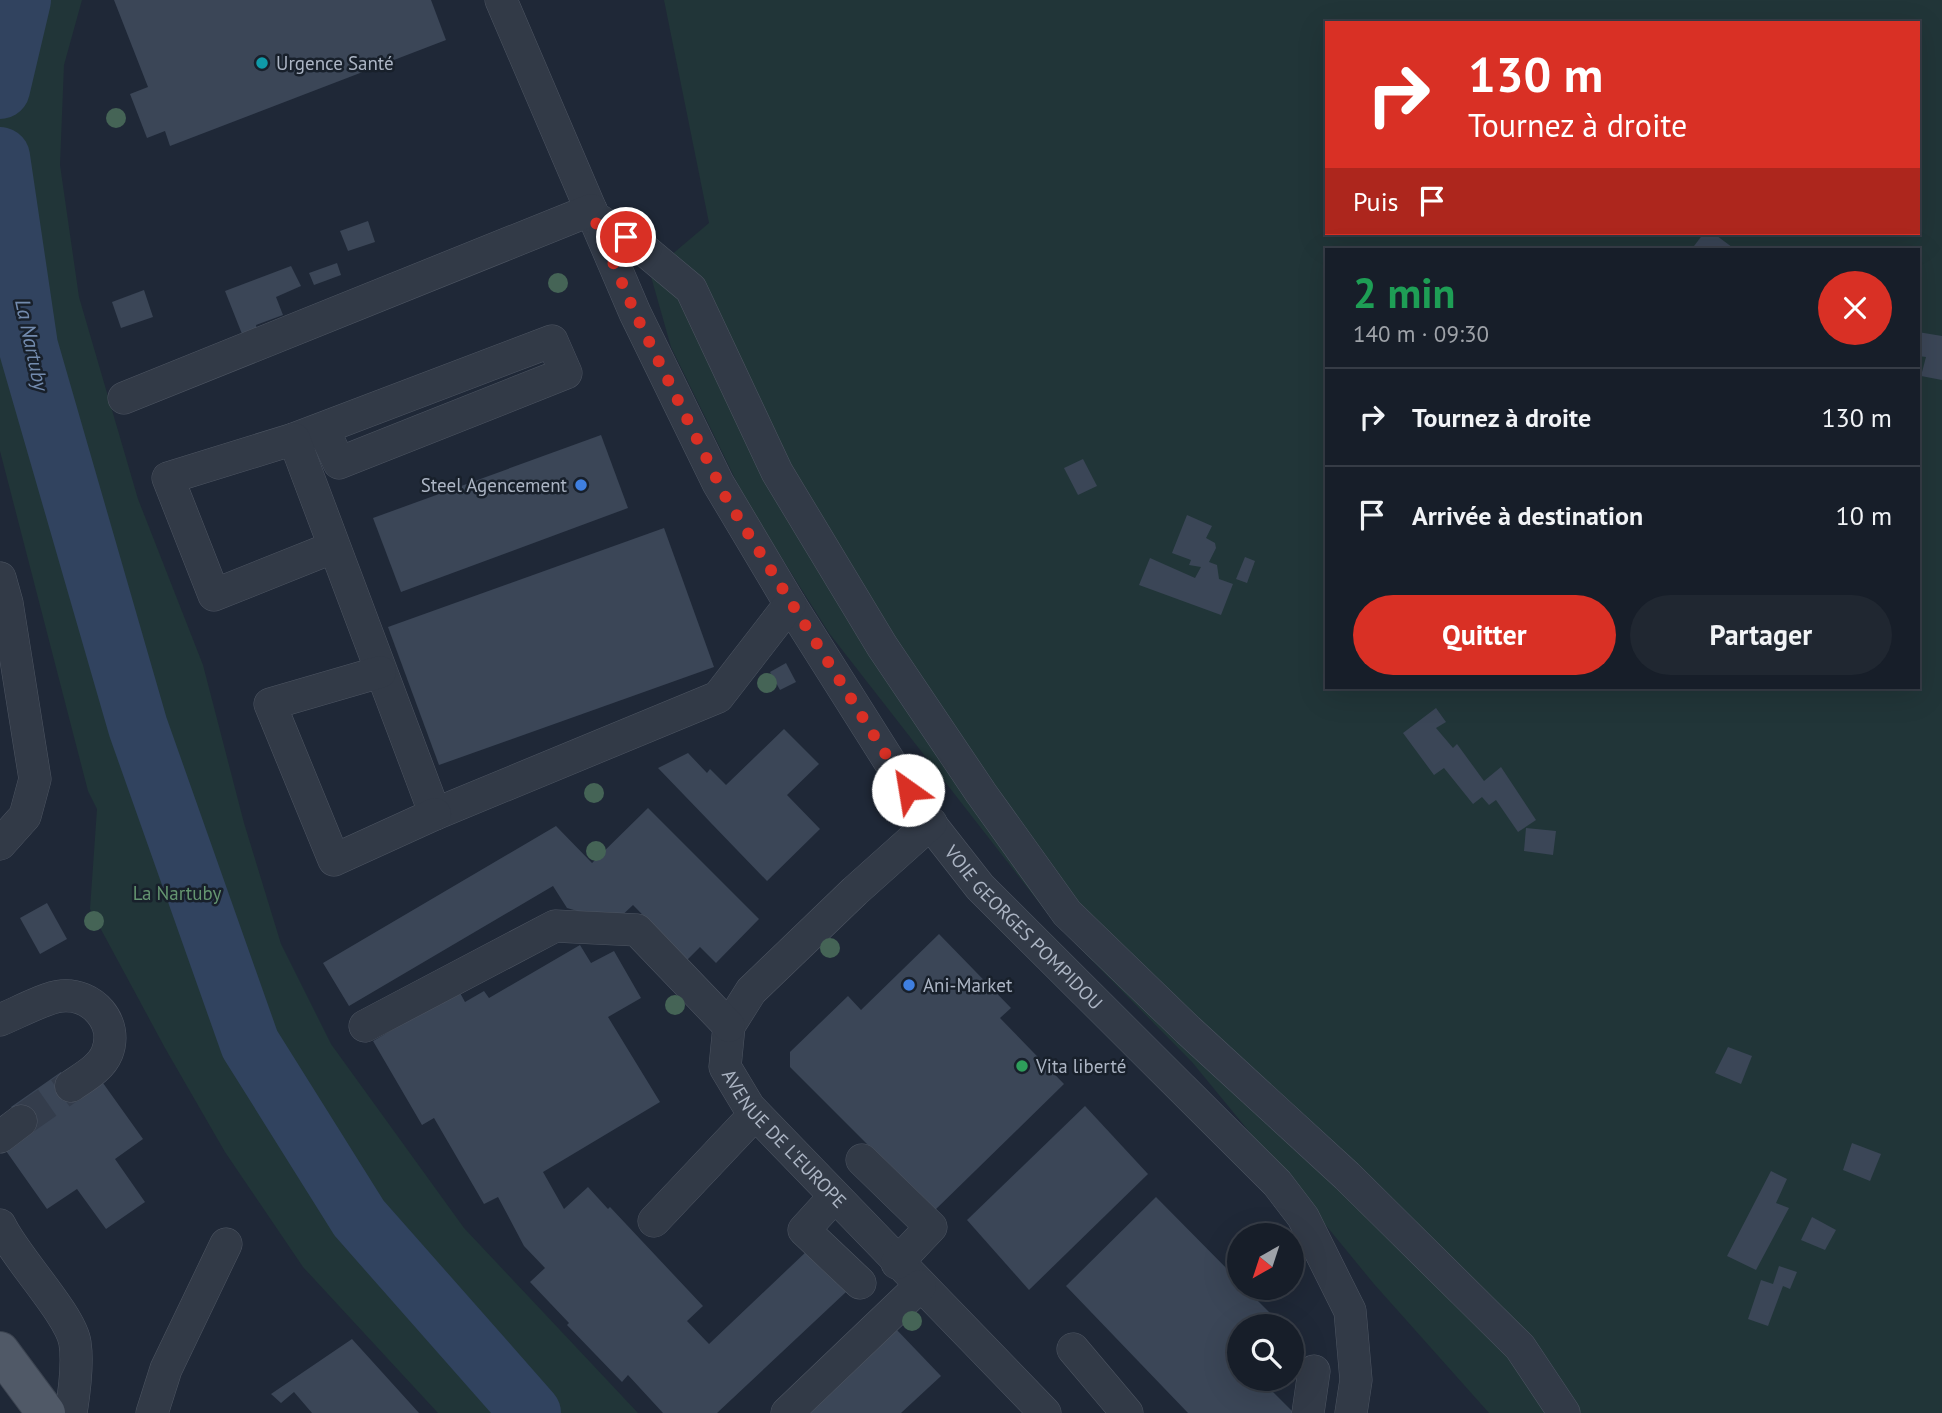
<!DOCTYPE html>
<html lang="fr">
<meta charset="utf-8">
<style>
body{margin:0;font-family:"PT Sans",sans-serif;background:#202731;color:#f1f3f6;height:100vh;display:flex;flex-direction:column;font-size:26px;white-space:nowrap}
*{box-sizing:border-box;margin:0}
p{font-size:23px;color:#9ea2a8}
.icon{flex:none;width:38px;height:38px;fill:none;stroke:currentColor;stroke-width:2;stroke-linecap:round;stroke-linejoin:round}
.map{position:relative;flex:1;overflow:hidden}
.details{position:absolute;left:1325px;top:248px;width:595px;height:441px;display:flex;flex-direction:column;background:#171e29;border-radius:0px;box-shadow:0 7px 28px #0002,0 0 0 2px #363c46}
.details>*{flex:none}
.banner{position:absolute;left:1325px;top:21px;width:595px;height:214px;border-radius:0px;box-shadow:0 7px 28px #0002,0 0 0 2px #363c46;background:#d93025;color:#fff;overflow:hidden}
.needle{width:46px;rotate:219deg}
.controls{position:absolute;left:1227px;top:1223px;display:grid;gap:14px}
.controls a{display:grid;place-items:center;width:77px;height:77px;border-radius:50%;background:#171e29;box-shadow:0 7px 28px #0002,0 0 0 2px #363c46;font-size:35px}
.pin{position:absolute;display:grid;place-items:center;width:60px;height:60px;color:#fff;margin:-30px;border:4px solid #fff;border-radius:50%;box-shadow:0 2px 7px #0007}
.me{position:absolute;width:77px;margin:-38px;rotate:328deg;stroke-linejoin:round;filter:drop-shadow(0 0 5px #0008)}
.turn{display:flex;align-items:center;gap:24px;height:147px;padding:0 28px;font-size:32px}
.turn .icon{width:91px;height:91px;stroke-width:2.5}
.turn b{display:block;font-size:49px;line-height:60px}
.then{display:flex;align-items:center;height:66px;padding:0 28px;background:#0003;gap:14px;font-size:26px}
.round{display:grid;place-items:center;flex:none;width:74px;height:74px;border-radius:37px;background:#202731}
.summary{display:flex;align-items:center;justify-content:space-between;height:119px;padding:0 28px}
h1{font-size:42px;font-weight:700;line-height:52px;color:#1e9e55}
.action{display:flex;gap:14px;margin-top:auto;padding:14px 28px}
.action a{flex:1;height:80px;border-radius:42px;background:#d93025;color:#fff;font-size:28px;font-weight:700;line-height:80px;text-align:center}
.action a+a{background:#202731;color:#f1f3f6}
ul{padding:0;list-style:none}
li{display:flex;align-items:center;gap:21px;height:98px;padding:0 28px;border-top:2px solid #363c46}
li div{flex:1}
li b{display:block;font-size:26px}
li em{font-style:normal}
.map>svg:first-child{display:block}
.green{fill:#213538;fill-rule:evenodd}
.lines{fill:none;stroke-linecap:round;stroke-linejoin:round}
.river{stroke:#31435f;stroke-width:60}
.building{fill:#3b4657}
.minor-tunnel{stroke:#343d4c;stroke-width:32;stroke-dasharray:32 16;stroke-linecap:butt}
.minor-casing{stroke:#4d5562;stroke-width:33}
.major-casing{stroke:#3c4451;stroke-width:40}
.minor{stroke:#323a47;stroke-width:32}
.major{stroke:#505967;stroke-width:38}
.tree{fill:#456456}
.route{stroke:#d93025;stroke-width:12;stroke-dasharray:0 21.6}
.culture-dot{fill:#0f9aa8;stroke:#18202b;stroke-width:2.5}
.shop-dot{fill:#3f7fe0;stroke:#18202b;stroke-width:2.5}
.leisure-dot{fill:#2e9e5b;stroke:#18202b;stroke-width:2.5}
.labels{text-anchor:middle;dominant-baseline:central;stroke-width:5;stroke-linejoin:round;paint-order:stroke}
.poi-label{font-size:19px;fill:#acb5c4;stroke:#18202b;text-anchor:start}
.park-label{font-size:19px;fill:#649570;stroke:#18202b}
.street-label{font-size:19px;fill:#acb5c4;stroke:#18202b}
.water-label{font-size:21px;font-style:italic;fill:#738bae;stroke:#18202b}
</style>
<div class="map">
<svg width="1942" height="1413" viewBox="0 0 1942 1413">
<rect width="100%" height="100%" fill="#1f2837"/>
<g class="green">
<path d="M0 0H82L64 65 60 165 79 297 138 499 203 665 244 823 281 944 331 1044 464 1228 638 1413H438L303 1267 225 1152 165 1048 90 909 97 809 88 791 0 451Z"/>
<path d="M664 0H1942V1413H1489L1374 1284 1192 1062 1055 923 829 633 746 501 671 347 650 273 709 223ZM1326 23H1918V233H1326ZM1326 250H1918V688H1326Z"/>
</g>
<g class="lines">
<g class="river">
<path d="M0 89 21 0"/>
<path d="M0 157 28 346 138 727 250 1044 359 1218 531 1413"/>
</g>
</g>
<g class="building">
<path d="M114 0H431L446 40 170 146 165 131 147 138 130 94 148 87Z"/>
<path d="M368 221 375 242 348 251 340 231Z"/>
<path d="M1704 233H1713L1736 250H1700L1694 246Z"/>
<path d="M337 263 341 275 314 285 309 273Z"/>
<path d="M291 266 301 286 276 297 283 315 256 325 257 329 242 334 225 291Z"/>
<path d="M144 290 153 317 121 328 112 302Z"/>
<path d="M1918 332 1942 336V380L1921 376 1926 357 1918 356Z"/>
<path d="M601 435 628 508 401 592 373 518Z"/>
<path d="M1083 459 1097 486 1078 495 1064 468Z"/>
<path d="M1187 515 1212 526 1206 538 1215 543 1216 548 1209 562 1217 565 1219 579 1233 584 1221 615 1139 585 1150 558 1195 578 1201 567 1189 565 1191 560 1172 553Z"/>
<path d="M664 528 714 667 439 765 388 627Z"/>
<path d="M1245 557 1255 561 1247 583 1236 579Z"/>
<path d="M786 663 796 682 780 690 770 672Z"/>
<path d="M1436 708 1446 722 1436 728 1453 748 1457 744 1484 781 1501 767 1536 820 1518 832 1496 800 1489 805 1482 797 1473 804 1444 768 1434 775 1403 733Z"/>
<path d="M784 729 819 764 787 795 820 829 767 881 658 768 688 753 707 773 710 769 726 785Z"/>
<path d="M648 808 759 919 716 963 700 947 687 960 633 905 615 922 567 908 553 886 349 1006 323 963 556 826 592 863Z"/>
<path d="M1526 828 1556 831 1553 855 1524 851Z"/>
<path d="M47 903 67 939 40 954 20 918Z"/>
<path d="M939 934 1011 1008 1000 1018 1064 1084 934 1211 790 1067V1052L848 996 861 1010Z"/>
<path d="M580 945 591 963 614 951 641 998 608 1017 660 1102 543 1172 564 1209 588 1187 608 1209 610 1207 703 1306 687 1321 709 1344 808 1250 846 1292 717 1413H663L628 1375 622 1382 567 1325 569 1323 530 1282 545 1268 524 1246 498 1197 484 1204 434 1118 422 1125 373 1041 459 991 465 1002 484 991 489 998Z"/>
<path d="M1728 1047 1752 1056 1741 1084 1715 1073Z"/>
<path d="M61 1072 80 1099 103 1083 143 1139 115 1159 145 1202 106 1229 77 1189 47 1209 4 1148 28 1131 11 1107Z"/>
<path d="M1085 1106 1148 1174 1029 1290 967 1220Z"/>
<path d="M1852 1143 1881 1154 1870 1181 1843 1170Z"/>
<path d="M1771 1171 1787 1179 1776 1203 1789 1208 1756 1270 1727 1256Z"/>
<path d="M1156 1197 1239 1281V1288H1245L1272 1315 1259 1326H1239V1346L1233 1351 1239 1357V1379H1260L1294 1413H1188L1066 1286Z"/>
<path d="M1812 1217 1836 1230 1825 1250 1801 1240Z"/>
<path d="M1779 1266 1797 1272 1790 1289 1783 1286 1768 1326 1748 1319 1761 1280 1773 1284Z"/>
<path d="M895 1328 941 1376 901 1413H803Z"/>
<path d="M352 1339 419 1413H312L294 1392 281 1403 271 1394Z"/>
</g>
<g class="lines">
<path class="minor-tunnel" d="M21 1121 71 1086"/>
<g class="minor-casing">
<g id="minor">
<path id="s1" d="M501 0 635 313 718 483 790 604 922 813 980 887 1277 1183 1303 1217 1350 1311 1356 1380 1351 1413"/>
<path d="M594 217 642 248 691 289 777 472 882 646 981 793 1067 913 1188 1030 1347 1176 1520 1347 1564 1413"/>
<path d="M124 398 591 210"/>
<path d="M294 439 323 428 552 341 566 373 339 463 323 428"/>
<path d="M334 547 214 595 168 478 294 439 435 814 718 697 790 604"/>
<path d="M0 578 7 603 35 779 25 816 0 844"/>
<path d="M380 672 270 704 334 860 435 814"/>
<path id="s2" d="M931 823 855 891 751 991 729 1026 725 1067 749 1107 1045 1413"/>
<path d="M0 1020C15 1014 47 997 61 996 92 993 119 1022 107 1053 101 1068 84 1077 71 1086"/>
<path d="M365 1026 555 926 637 930 729 1026"/>
<path d="M0 1137 21 1121"/>
<path d="M862 1160 931 1227 897 1263"/>
<path d="M834 1197 804 1230 860 1283"/>
<path d="M654 1221 755 1114"/>
<path d="M0 1225C15 1257 71 1315 75 1343 78 1362 74 1394 71 1413"/>
<path d="M1073 1349 1127 1413"/>
<path d="M152 1413 166 1369 226 1244"/>
<path d="M787 1413 920 1286"/>
<path d="M1308 1413 1314 1371"/>
</g>
</g>
<g class="major-casing">
<path id="major" d="M0 1351 46 1413"/>
</g>
<use href="#minor" class="minor"/>
<use href="#major" class="major"/>
</g>
<g class="tree">
<circle cx="116" cy="118" r="10"/>
<circle cx="558" cy="283" r="10"/>
<circle cx="767" cy="683" r="10"/>
<circle cx="594" cy="793" r="10"/>
<circle cx="596" cy="851" r="10"/>
<circle cx="94" cy="921" r="10"/>
<circle cx="830" cy="948" r="10"/>
<circle cx="675" cy="1005" r="10"/>
<circle cx="912" cy="1321" r="10"/>
</g>
<g class="lines">
<path class="route" d="M626 237 594 218 635 313 726 498 908 790"/>
</g>
<circle class="culture-dot" cx="262" cy="63" r="7"/>
<g class="shop-dot">
<circle cx="581" cy="485" r="7"/>
<circle cx="909" cy="985" r="7"/>
</g>
<circle class="leisure-dot" cx="1022" cy="1066" r="7"/>
<g class="labels">
<g class="poi-label">
<text x="276" y="63">Urgence Santé</text>
<text x="567" y="485" text-anchor="end">Steel Agencement</text>
<text x="923" y="985">Ani-Market</text>
<text x="1036" y="1066">Vita liberté</text>
</g>
<g class="park-label">
<text x="177" y="893">La Nartuby</text>
</g>
<g class="street-label">
<text stroke="none"><textPath href="#s1" startOffset="1071">VOIE GEORGES POMPIDOU</textPath></text>
<text stroke="none"><textPath href="#s2" startOffset="422">AVENUE DE L'EUROPE</textPath></text>
</g>
<g class="water-label">
<text transform="translate(32 345) rotate(78)">La Nartuby</text>
</g>
</g>
</svg>
<div class="controls">
<a><svg class="needle" viewBox="-14 -14 28 28"><path d="M0-13l5 13h-10z" fill="#e53935"/><path d="M0 13l5-13h-10z" fill="#9ea2a8"/></svg></a>
<a><svg class="icon" aria-label="search" viewBox="0 0 24 24"><circle cx="10" cy="10" r="6"/><path d="M15 15l6 6"/></svg></a>
</div>
<div class="pin" style="left:626px;top:237px;background:#d93025"><svg class="icon" aria-label="arrive" viewBox="0 0 24 24"><path d="M6 21V4h12l-3 4 3 4H6"/></svg></div>
<svg class="me" style="left:908px;top:790px" viewBox="-20 -20 40 40"><circle r="19" fill="#fff"/><path d="M0-13L10 11 0 6-10 11z" fill="#d93025"/></svg>
<div class="banner">
<div class="turn"><svg class="icon" aria-label="right" viewBox="0 0 24 24"><path d="M7 20v-9h11M14 6l5 5-5 5"/></svg><div><b>130 m</b>Tournez à droite</div></div>
<div class="then">Puis<svg class="icon" aria-label="arrive" viewBox="0 0 24 24"><path d="M6 21V4h12l-3 4 3 4H6"/></svg></div>
</div>
<section class="details">
<div class="summary"><div><h1>2 min</h1><p>140 m · 09:30</p></div><a class="round" style="background:#d93025;color:#fff"><svg class="icon" aria-label="close" viewBox="0 0 24 24"><path d="M6 6l12 12M18 6L6 18"/></svg></a></div>
<ul>
<li><svg class="icon" aria-label="right" viewBox="0 0 24 24"><path d="M7 20v-9h11M14 6l5 5-5 5"/></svg><div><b>Tournez à droite</b></div><em>130 m</em></li>
<li><svg class="icon" aria-label="arrive" viewBox="0 0 24 24"><path d="M6 21V4h12l-3 4 3 4H6"/></svg><div><b>Arrivée à destination</b></div><em>10 m</em></li>
</ul>
<div class="action"><a>Quitter</a><a>Partager</a></div>
</section>
</div>
